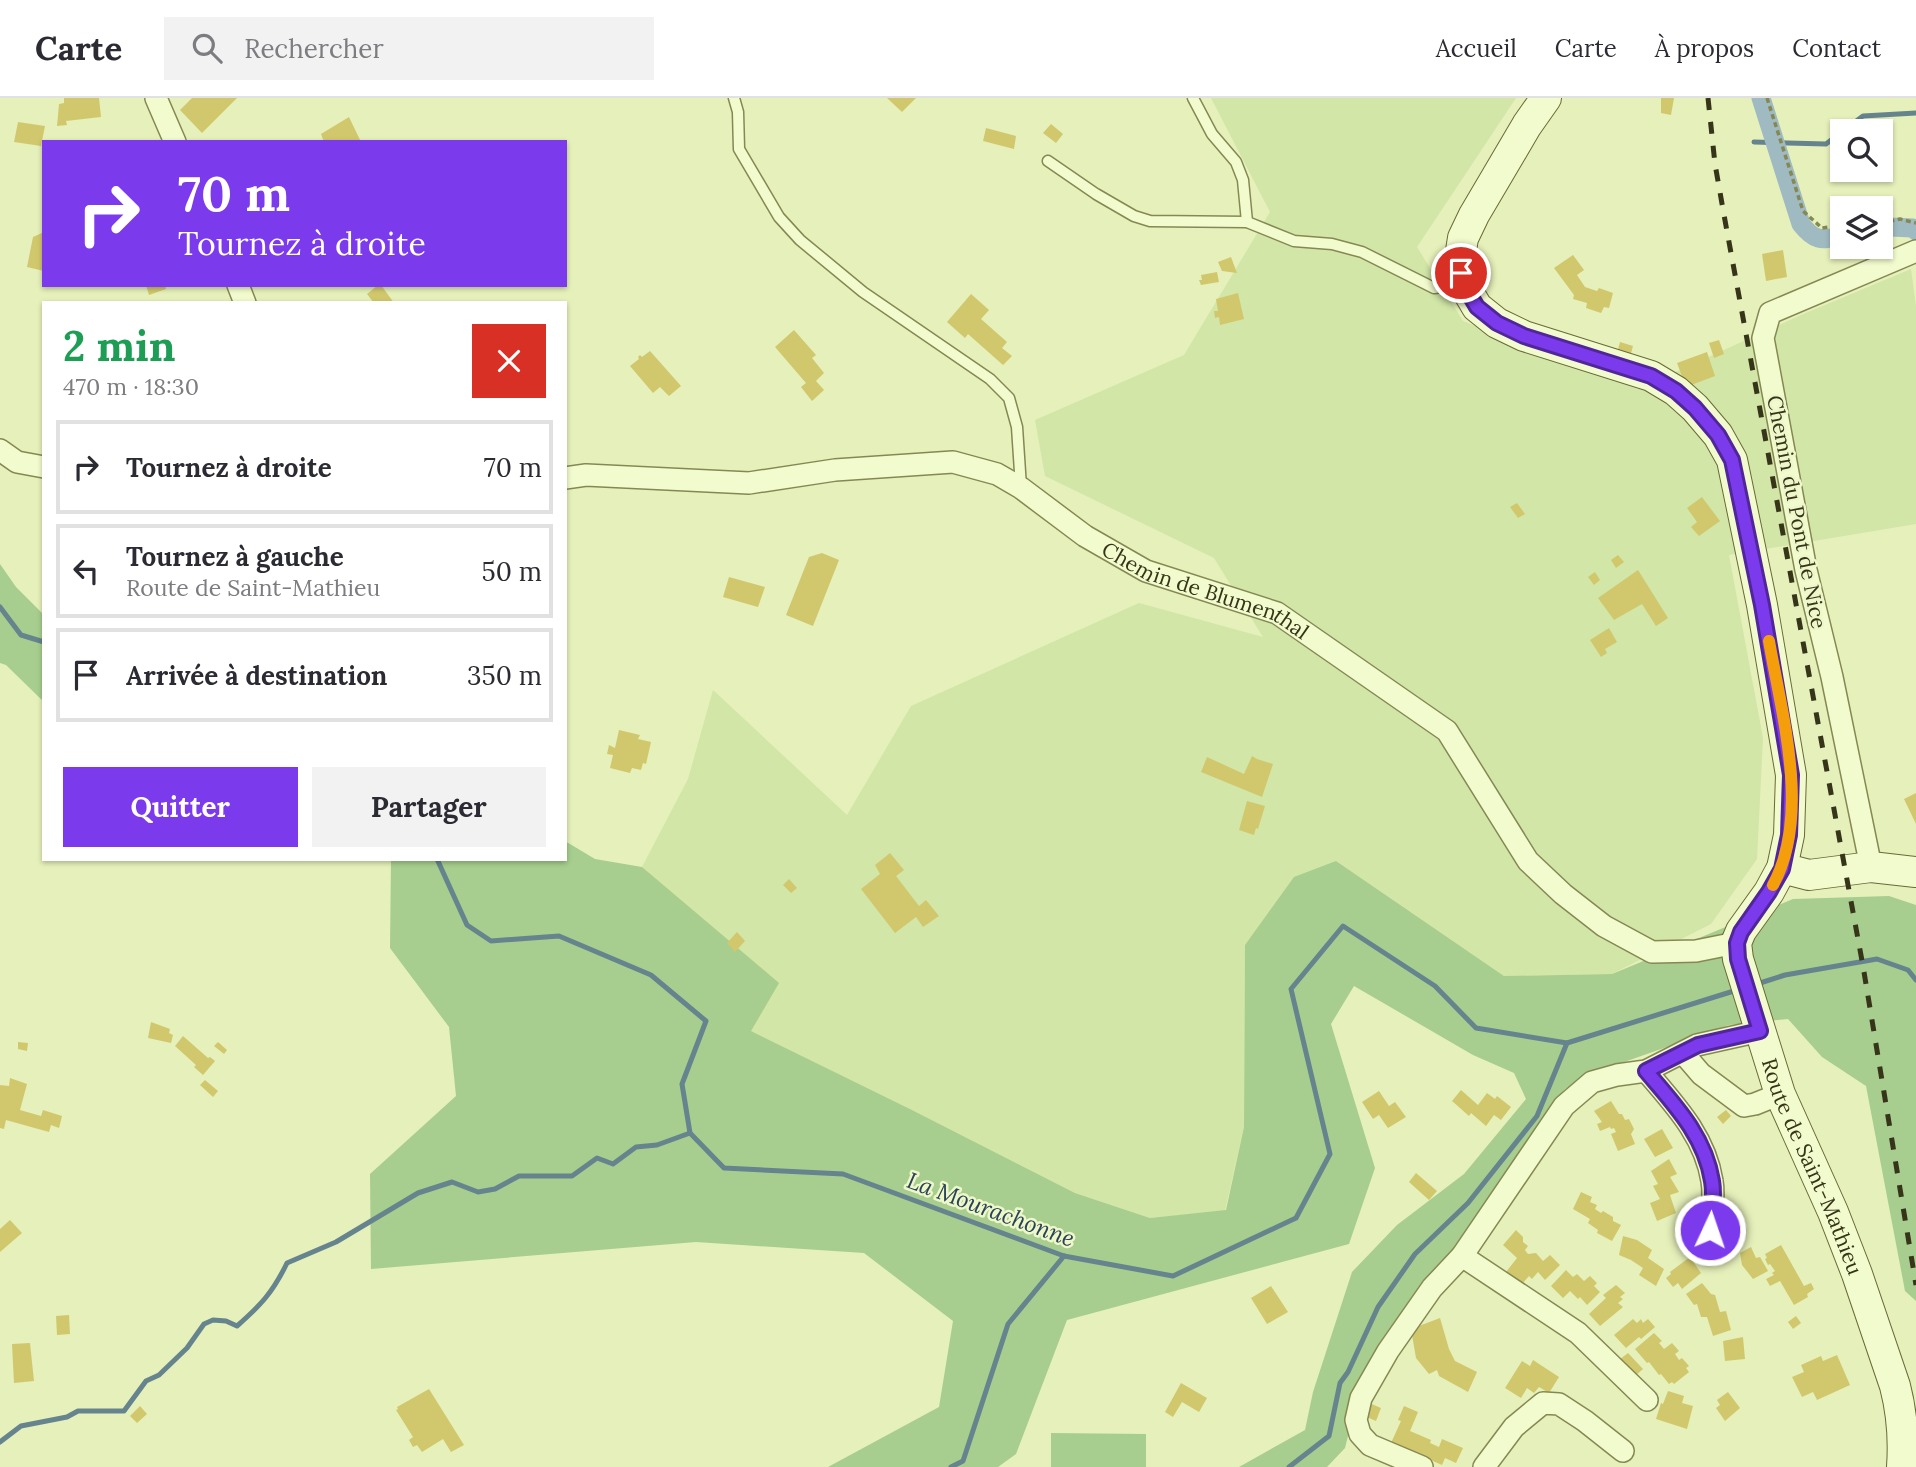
<!DOCTYPE html>
<html lang="fr">
<meta charset="utf-8">
<style>
body{margin:0;font-family:Lora,serif;background:#f2f2f3;color:#2b2b33;height:100vh;display:flex;flex-direction:column;font-size:26px;white-space:nowrap}
*{box-sizing:border-box;margin:0}
p{font-size:23px;color:#7c7c81}
.icon{flex:none;width:38px;height:38px;fill:none;stroke:currentColor;stroke-width:2;stroke-linecap:round;stroke-linejoin:round}
.map{position:relative;flex:1;overflow:hidden}
.side{position:absolute;left:42px;top:203px;width:525px;height:560px;display:flex;flex-direction:column;background:#fff;border-radius:0px;box-shadow:0 2px 5px #0004}
.side>*{flex:none}
.top-card{position:absolute;left:42px;top:42px;width:525px;height:147px;border-radius:0px;box-shadow:0 2px 5px #0004;background:#7c3aed;color:#fff;overflow:hidden}
.tools{position:absolute;left:1830px;top:21px;display:grid;gap:14px}
.tools a{display:grid;place-items:center;width:63px;height:63px;border-radius:0px;background:#fff;box-shadow:0 2px 5px #0004;font-size:35px}
.pin{position:absolute;display:grid;place-items:center;width:60px;height:60px;color:#fff;margin:-30px;border:4px solid #fff;border-radius:50%;box-shadow:0 2px 7px #0007}
.me{position:absolute;width:77px;margin:-38px;rotate:3deg;stroke-linejoin:round;filter:drop-shadow(0 0 5px #0008)}
.turn{display:flex;align-items:center;gap:24px;height:147px;padding:0 21px;font-size:32px}
.turn .icon{width:91px;height:91px;stroke-width:2.5}
.turn b{display:block;font-size:49px;line-height:60px}
.round{display:grid;place-items:center;flex:none;width:74px;height:74px;border-radius:0px;background:#f2f2f3}
.head{display:flex;align-items:center;justify-content:space-between;height:119px;padding:0 21px}
h1{font-size:42px;font-weight:700;line-height:52px;color:#1e9e55}
.button{display:flex;gap:14px;margin-top:auto;padding:14px 21px}
.button a{flex:1;height:80px;border-radius:0px;background:#7c3aed;color:#fff;font-size:28px;font-weight:700;line-height:80px;text-align:center}
.button a+a{background:#f2f2f3;color:#2b2b33}
ul{padding:0;list-style:none}
li{display:flex;align-items:center;gap:21px;height:94px;margin:0 14px 10px;padding:0 7px;border:4px solid #e1e1e2;border-radius:0px}
li div{flex:1}
li b{display:block;font-size:26px}
li em{font-style:normal}
header{display:flex;align-items:center;gap:42px;box-sizing:border-box;height:98px;padding:0 35px;background:#fff;border-bottom:2px solid #e1e1e2}
header strong{font-size:33px}
nav{display:flex;gap:38px;margin-inline-start:auto;font-size:24px}
.search{width:490px;height:63px;background:#f2f2f3;display:flex;align-items:center;gap:18px;box-sizing:border-box;padding:0 24px;border-radius:0px;color:#7c7c81;font-size:26px}
.map>svg:first-child{display:block}
.farmland{fill:#d1e6a7}
.green{fill:#a7ce8e}
.lines{fill:none;stroke-linecap:round;stroke-linejoin:round}
.stream{stroke:#66848e;stroke-width:5}
.canal{stroke:#9fbac0;stroke-width:19}
.building{fill:#d1c86d}
.lane-casing{stroke:#868853;stroke-width:13}
.street-casing{stroke:#868853;stroke-width:24}
.secondary-casing{stroke:#696937;stroke-width:32}
.path{stroke:#868853;stroke-width:3.5;stroke-dasharray:5 3.5;stroke-linecap:butt}
.lane{stroke:#f2fbcd;stroke-width:10}
.street{stroke:#f2fbcd;stroke-width:21}
.secondary{stroke:#f2fbcd;stroke-width:30}
.rail{stroke:#36351a;stroke-width:5;stroke-dasharray:12 12;stroke-linecap:butt}
.route-casing{stroke:#51269a;stroke-width:18}
.route{stroke:#7c3aed;stroke-width:12}
.slow{stroke:#f59e0b;stroke-width:12}
.labels{text-anchor:middle;dominant-baseline:central;stroke-width:5;stroke-linejoin:round;paint-order:stroke}
.street-label{font-size:21px;fill:#36351a;stroke:#eef7ca}
.water-label{font-size:23px;font-style:italic;fill:#284257;stroke:#eef7ca}
</style>
<header>
<strong>Carte</strong>
<div class="search"><svg class="icon" aria-label="search" viewBox="0 0 24 24"><circle cx="10" cy="10" r="6"/><path d="M15 15l6 6"/></svg>Rechercher</div>
<nav><a>Accueil</a><a>Carte</a><a>À propos</a><a>Contact</a></nav>
</header>
<div class="map">
<svg width="1916" height="1369" viewBox="0 0 1916 1369">
<rect width="100%" height="100%" fill="#e6f0ba"/>
<path class="farmland" d="M1211 0H1516L1417 149 1463 223 1638 291 1801 217 1911 171 1916 208V426L1729 457 1763 640 1757 761 1711 826 1612 876 1504 878 1336 763 1245 847 1244 1029 1225 1113 1150 1120 1075 1095 910 1011 750 933 642 769 688 681 713 592 847 717 911 608 1139 505 1263 539 1214 460 1045 378 1035 322 1184 257 1270 114Z"/>
<g class="green">
<path d="M0 466 16 489 44 517V604L6 567 0 565Z"/>
<path d="M565 743 595 761 642 769 779 885 751 933 910 1011 1075 1095 1150 1120 1226 1112 1244 1029 1245 847 1294 779 1336 763 1504 878 1612 876 1793 801 1889 798 1916 807V1203L1905 1193 1866 988 1822 959 1788 921 1729 927 1596 974 1565 991 1350 1308 1348 1338 1345 1350 1327 1369H1239L1305 1332 1313 1294 1352 1174 1397 1127 1464 1076 1526 1001 1514 975 1473 957 1354 888 1331 926 1375 1070 1349 1146 1067 1222 1016 1356 998 1369H828L939 1309 953 1223 864 1155 696 1144 371 1171 370 1076 456 998 449 929 390 850 391 761H565Z"/>
<path d="M1051 1335 1146 1336V1369H1051Z"/>
</g>
<g class="lines">
<g class="stream">
<path d="M1843 33 1863 18 1916 15"/>
<path d="M1754 44 1826 46 1843 33"/>
<path d="M0 509 21 537 44 544"/>
<path d="M437 761 467 827 491 843 559 838 651 877 706 923 682 986 690 1035 724 1070 843 1076 1064 1158 1173 1178 1296 1120 1330 1056 1291 891 1343 828 1435 888 1476 930 1567 945 1737 892"/>
<path d="M1757 886 1785 877 1877 861 1908 872 1916 882"/>
<path d="M0 1344 21 1328 67 1319 78 1313H124L146 1283 159 1277 187 1250 204 1226 213 1222 226 1223 237 1228C261 1207 273 1194 287 1165L336 1144 418 1095 452 1084 478 1094 495 1091 519 1078H572L597 1060 613 1066 636 1049 657 1047 690 1035"/>
<path d="M951 1369 963 1363 1008 1226 1064 1158"/>
<path d="M1289 1369 1329 1338 1340 1285 1348 1274 1378 1209 1415 1156 1468 1105 1537 1018 1567 945"/>
</g>
<g class="canal">
<path d="M1761 0 1801 126C1815 144 1821 142 1843 138"/>
<path d="M1881 130 1890 129 1913 130 1916 133"/>
</g>
</g>
<g class="building">
<path d="M64 0H99L101 19 66 23 67 27 57 28 59 6 64 5Z"/>
<path d="M192 0H237L202 35 180 12Z"/>
<path d="M887 0H916L902 14Z"/>
<path d="M1661 0H1674L1671 17 1661 15Z"/>
<path d="M349 19 361 44H324L321 36Z"/>
<path d="M18 24 45 28 41 48 14 44Z"/>
<path d="M1051 26 1063 36 1056 45 1043 35Z"/>
<path d="M986 30 1016 38 1014 51 983 43Z"/>
<path d="M44 134V173L27 169 33 139Z"/>
<path d="M1783 152 1787 179 1766 183 1762 156Z"/>
<path d="M1573 157 1584 172 1577 177 1585 189 1597 193 1599 190 1613 195 1609 210 1604 209 1601 215 1586 210 1587 205 1573 201 1574 197 1554 170Z"/>
<path d="M1231 159 1237 175 1222 173 1218 164Z"/>
<path d="M1217 174 1219 184 1201 187 1199 182H1202L1201 177Z"/>
<path d="M146 187H165L166 191 149 197Z"/>
<path d="M378 187H381L394 205H374L367 196Z"/>
<path d="M1238 195 1244 221 1220 227 1219 219 1215 220 1214 213H1218L1216 201Z"/>
<path d="M971 196 989 212 981 221 1007 244 1002 250 1012 258 1003 267 968 236 965 240 947 224Z"/>
<path d="M794 232 816 257 812 260 824 275 816 283 824 292 812 303 801 289 806 285 775 249Z"/>
<path d="M1719 242 1724 256 1714 260 1709 245Z"/>
<path d="M1620 244 1633 248 1630 259 1617 255Z"/>
<path d="M650 253 681 288 669 298 660 289 653 295 630 268 639 261 638 259 640 257 642 259Z"/>
<path d="M1707 254 1715 278 1686 289 1677 265Z"/>
<path d="M1702 399 1720 423 1699 438 1691 429 1697 424 1687 410Z"/>
<path d="M1517 405 1525 416 1518 420 1510 409Z"/>
<path d="M822 455 839 462 813 528 786 517 809 459Z"/>
<path d="M1618 457 1624 464 1616 470 1611 462Z"/>
<path d="M1638 472 1668 520 1656 528 1642 506 1614 522 1598 500Z"/>
<path d="M1595 474 1600 482 1594 487 1588 479Z"/>
<path d="M729 479 765 489 758 509 723 499Z"/>
<path d="M1609 530 1617 544 1605 551 1607 555 1601 559 1590 542Z"/>
<path d="M619 632 640 637 638 641 651 644 646 666 643 665 641 672 632 670 630 675 610 670 613 657 607 656 609 647 615 650Z"/>
<path d="M1252 658 1257 661 1273 666 1262 699 1201 674 1207 659 1244 676Z"/>
<path d="M1916 695V726L1904 701Z"/>
<path d="M1247 703 1265 708 1258 731 1256 730 1254 737 1239 732Z"/>
<path d="M890 755 904 772 896 778 919 808 926 802 939 818 923 829 916 819 895 835 861 791 880 776 875 767Z"/>
<path d="M789 781 797 790 791 795 783 787Z"/>
<path d="M737 834 745 843 735 854 727 845Z"/>
<path d="M151 924 170 931 169 935 173 937 171 945 148 940Z"/>
<path d="M183 938 208 960 210 959 215 963 203 977 194 969 196 967 175 948Z"/>
<path d="M18 944 28 945 27 953 18 951Z"/>
<path d="M218 944 227 952 224 956 214 948Z"/>
<path d="M10 980 27 986 20 1012 41 1018 43 1012 62 1018 59 1030 51 1027 49 1034 6 1022 4 1031 0 1030V987L9 988Z"/>
<path d="M205 982 218 993 213 999 200 987Z"/>
<path d="M1461 992 1478 1007 1487 995 1495 1001 1497 998 1511 1009 1501 1022 1494 1017 1486 1028 1471 1015 1469 1018 1452 1003Z"/>
<path d="M1379 993 1389 1008 1395 1004 1406 1019 1388 1030 1379 1017 1373 1021 1362 1004Z"/>
<path d="M1611 1003 1619 1016H1622L1625 1022 1629 1021 1634 1031 1631 1036 1635 1046 1618 1053 1611 1036 1616 1034 1614 1030 1611 1031 1610 1029 1600 1033 1597 1026 1602 1024 1594 1013Z"/>
<path d="M1726 1012 1731 1018 1723 1026 1717 1019Z"/>
<path d="M1662 1031 1673 1050 1655 1059 1644 1041Z"/>
<path d="M1669 1061 1677 1076 1670 1079 1679 1094 1670 1097 1676 1115 1657 1123 1650 1105 1660 1101 1653 1088 1658 1086 1651 1073Z"/>
<path d="M1416 1075 1437 1093 1429 1102 1409 1084Z"/>
<path d="M1581 1094 1592 1099 1590 1104 1597 1107 1595 1111 1601 1115 1603 1113 1613 1119V1123L1621 1127 1612 1143 1597 1135 1598 1132 1588 1125 1590 1121 1573 1111Z"/>
<path d="M10 1122 22 1135 0 1154V1131Z"/>
<path d="M1516 1132 1523 1139V1144L1528 1148 1525 1152 1528 1156 1536 1155 1543 1163 1550 1157 1560 1167 1545 1182 1538 1174 1532 1181 1529 1178 1521 1187 1506 1174 1517 1160 1503 1147Z"/>
<path d="M1623 1138 1637 1142 1652 1152 1648 1160 1664 1171 1656 1188 1639 1177 1643 1170 1631 1162 1619 1157Z"/>
<path d="M1781 1147 1804 1188 1811 1185 1814 1191 1807 1196 1808 1199 1794 1207 1780 1183 1770 1188 1766 1181 1774 1177 1772 1175 1775 1173 1770 1166 1768 1167 1765 1161 1767 1160 1765 1156Z"/>
<path d="M1751 1149 1756 1160 1760 1159 1768 1173 1753 1181 1742 1167 1740 1155Z"/>
<path d="M1690 1159 1701 1175 1682 1191 1678 1185 1673 1189 1666 1180 1671 1176 1670 1174Z"/>
<path d="M1566 1172 1573 1179 1577 1176 1584 1183 1590 1178 1597 1185 1594 1188 1600 1194 1587 1207 1580 1199 1578 1201 1570 1193 1563 1200 1551 1188Z"/>
<path d="M1702 1185 1711 1196 1715 1197 1720 1214 1726 1213 1731 1232 1713 1238 1707 1219H1701L1697 1206 1694 1207 1686 1196Z"/>
<path d="M1616 1187 1625 1195 1620 1199 1623 1201 1618 1205 1623 1209 1600 1228 1589 1216 1606 1200 1603 1197Z"/>
<path d="M1271 1188 1288 1214 1267 1226 1251 1200Z"/>
<path d="M69 1217 70 1236 57 1237 56 1218Z"/>
<path d="M1796 1218 1801 1225 1793 1231 1788 1224Z"/>
<path d="M1440 1220 1449 1251 1455 1263 1477 1274 1468 1294 1439 1278 1437 1272 1429 1276 1416 1260 1411 1231Z"/>
<path d="M1633 1221 1637 1225 1641 1221 1643 1225 1648 1221 1655 1229 1641 1241 1639 1239 1626 1250 1614 1237Z"/>
<path d="M1654 1235 1662 1243 1659 1245 1664 1251 1672 1245 1679 1253 1675 1256 1679 1262 1682 1260 1689 1268 1686 1270 1689 1274 1674 1286 1672 1284 1669 1286 1661 1276 1659 1277 1649 1264 1647 1265 1635 1251Z"/>
<path d="M1743 1239 1745 1261 1725 1263 1723 1243Z"/>
<path d="M30 1245 34 1283 14 1285 12 1246Z"/>
<path d="M1628 1255 1643 1271 1634 1279 1619 1262Z"/>
<path d="M1837 1257 1850 1287 1817 1302 1813 1294 1802 1299 1792 1279 1804 1274 1801 1267 1821 1258 1823 1263Z"/>
<path d="M1533 1262 1559 1279 1549 1295 1539 1289 1534 1295 1527 1290 1521 1300 1505 1290 1522 1263 1530 1268Z"/>
<path d="M1181 1285 1207 1300 1199 1314 1182 1304 1173 1319 1165 1314Z"/>
<path d="M429 1291 464 1347 451 1354 443 1341 422 1354 417 1347 413 1349 409 1342 413 1339 396 1312 398 1311 397 1309Z"/>
<path d="M1668 1293 1684 1298 1682 1305 1693 1308 1687 1331 1656 1321 1661 1305 1663 1306Z"/>
<path d="M1728 1294 1740 1310 1725 1323 1716 1310 1720 1307 1717 1302Z"/>
<path d="M1367 1304 1381 1310 1376 1323 1362 1317Z"/>
<path d="M140 1308 147 1316 137 1325 130 1318Z"/>
<path d="M1404 1308 1418 1314 1410 1333 1431 1342 1430 1345 1439 1349 1442 1341 1463 1350 1456 1365 1445 1360 1442 1367 1391 1345 1401 1323 1398 1322Z"/>
</g>
<g class="lines">
<g class="lane-casing">
<g id="lane">
<path d="M734 0 738 14 739 51 779 119 800 142 863 194 990 281 1009 300 1017 329 1021 389"/>
<path d="M1193 0 1212 36 1236 64 1243 82 1247 124"/>
<path d="M1048 63 1096 96 1134 118 1150 123 1247 124 1294 143 1332 146 1362 154 1434 190 1461 187"/>
</g>
</g>
<g class="street-casing">
<g id="street">
<path d="M156 0 175 44"/>
<path d="M238 187 245 205"/>
<path d="M0 352 17 364 44 369"/>
<path id="s1" d="M565 380 586 377 749 385 835 372 953 364 997 376 1021 390 1085 438 1146 473 1277 515 1447 633 1528 763 1563 796 1604 828 1652 854 1696 853 1736 845"/>
<path d="M1871 769 1832 579 1806 472 1763 240 1770 215 1916 153"/>
<path d="M1683 955 1701 976 1744 1008 1755 1006 1780 996"/>
<path d="M1646 973C1674 1006 1705 1038 1712 1083 1715 1099 1711 1117 1710 1132"/>
<path d="M1462 1158 1578 1235 1647 1302"/>
<path d="M1422 1369 1370 1347 1360 1336 1356 1322 1361 1300 1388 1253 1432 1190 1462 1158 1564 1008 1592 984 1617 977 1646 973 1697 947 1760 933"/>
<path d="M1484 1369 1514 1329 1543 1305 1559 1306 1585 1323 1623 1353"/>
</g>
</g>
<g class="secondary-casing">
<g id="secondary">
<path id="s2" d="M1546 0 1527 27 1474 117 1463 140 1460 159 1461 175 1464 187 1477 209 1497 225 1524 238 1651 278 1676 293 1695 310 1718 337 1732 362 1762 507 1791 677 1789 737 1782 770 1769 794 1741 833 1736 845 1738 861 1780 996 1833 1114 1857 1176 1895 1288C1902 1315 1904 1341 1902 1369"/>
<path d="M1782 770 1809 777 1871 769 1916 774"/>
</g>
</g>
<g class="path">
<path d="M1767 0 1803 113 1822 130 1837 128 1843 124"/>
<path d="M1881 125 1900 121 1916 125"/>
</g>
<use href="#lane" class="lane"/>
<use href="#street" class="street"/>
<use href="#secondary" class="secondary"/>
<path class="rail" d="M1708 0 1715 66 1724 117 1863 868 1916 1187"/>
</g>
<g class="lines">
<g class="route-casing">
<path id="route" d="M1461 175 1464 187 1477 209 1497 225 1524 238 1651 278 1676 293 1695 310 1718 337 1732 362 1762 507 1791 677 1789 737 1782 771 1769 794 1741 834 1737 845 1738 861 1760 933 1698 947 1646 973C1674 1006 1705 1038 1712 1083 1715 1099 1711 1117 1710 1132"/>
</g>
<use href="#route" class="route"/>
<path class="slow" d="M1769 543C1782 618 1811 717 1773 787"/>
</g>
<g class="labels">
<g class="street-label">
<text transform="translate(1797 414) rotate(79)">Chemin du Pont de Nice</text>
<text stroke="none"><textPath href="#s1" startOffset="676">Chemin de Blumenthal</textPath></text>
<text stroke="none"><textPath href="#s2" startOffset="1283">Route de Saint-Mathieu</textPath></text>
</g>
<g class="water-label">
<text transform="translate(991 1111) rotate(20)">La Mourachonne</text>
</g>
</g>
</svg>
<div class="tools">
<a><svg class="icon" aria-label="search" viewBox="0 0 24 24"><circle cx="10" cy="10" r="6"/><path d="M15 15l6 6"/></svg></a>
<a><svg class="icon" aria-label="layers" viewBox="0 0 24 24"><path d="M12 4l9 5-9 5-9-5zM3 14l9 5 9-5"/></svg></a>
</div>
<div class="pin" style="left:1461px;top:175px;background:#d93025"><svg class="icon" aria-label="arrive" viewBox="0 0 24 24"><path d="M6 21V4h12l-3 4 3 4H6"/></svg></div>
<svg class="me" style="left:1710px;top:1132px" viewBox="-20 -20 40 40"><circle r="17" fill="#7c3aed" stroke="#fff" stroke-width="3"/><path d="M0-11L8 9 0 5-8 9z" fill="#fff"/></svg>
<div class="top-card">
<div class="turn"><svg class="icon" aria-label="right" viewBox="0 0 24 24"><path d="M7 20v-9h11M14 6l5 5-5 5"/></svg><div><b>70 m</b>Tournez à droite</div></div>
</div>
<section class="side">
<div class="head"><div><h1>2 min</h1><p>470 m · 18:30</p></div><a class="round" style="background:#d93025;color:#fff"><svg class="icon" aria-label="close" viewBox="0 0 24 24"><path d="M6 6l12 12M18 6L6 18"/></svg></a></div>
<ul>
<li><svg class="icon" aria-label="right" viewBox="0 0 24 24"><path d="M7 20v-9h11M14 6l5 5-5 5"/></svg><div><b>Tournez à droite</b></div><em>70 m</em></li>
<li><svg class="icon" aria-label="left" viewBox="0 0 24 24"><path d="M17 20v-9H6M10 6l-5 5 5 5"/></svg><div><b>Tournez à gauche</b><p>Route de Saint-Mathieu</p></div><em>50 m</em></li>
<li><svg class="icon" aria-label="arrive" viewBox="0 0 24 24"><path d="M6 21V4h12l-3 4 3 4H6"/></svg><div><b>Arrivée à destination</b></div><em>350 m</em></li>
</ul>
<div class="button"><a>Quitter</a><a>Partager</a></div>
</section>
</div>
